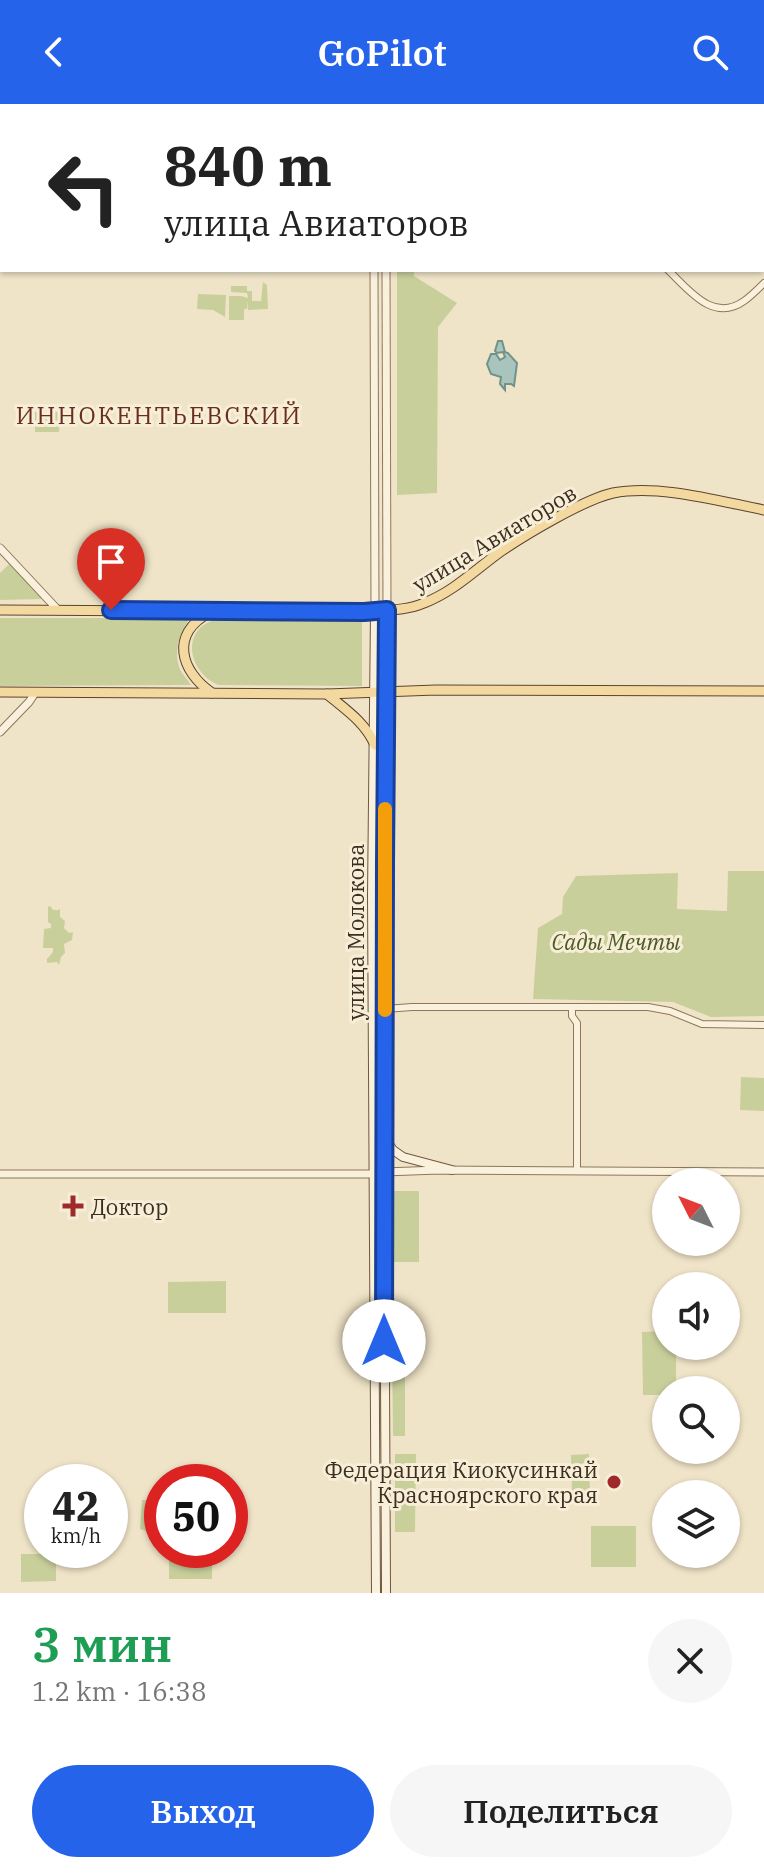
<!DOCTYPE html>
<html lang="ru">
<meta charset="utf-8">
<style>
body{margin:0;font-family:"IBM Plex Serif",serif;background:#f6f6f6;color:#222;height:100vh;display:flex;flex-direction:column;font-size:30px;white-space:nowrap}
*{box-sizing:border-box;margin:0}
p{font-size:26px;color:#767676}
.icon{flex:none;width:44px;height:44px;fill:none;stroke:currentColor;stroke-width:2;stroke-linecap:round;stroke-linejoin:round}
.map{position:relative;height:1489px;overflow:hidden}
.side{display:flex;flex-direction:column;background:#fff;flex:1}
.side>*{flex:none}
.hud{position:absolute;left:0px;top:0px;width:764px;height:168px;box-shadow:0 2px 6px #0004;background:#fff;color:#222;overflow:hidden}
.needle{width:52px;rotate:312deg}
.tools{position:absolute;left:652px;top:1064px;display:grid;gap:16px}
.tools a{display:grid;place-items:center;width:88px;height:88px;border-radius:50%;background:#fff;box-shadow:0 2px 6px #0004;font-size:40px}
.speed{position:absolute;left:24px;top:1360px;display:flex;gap:16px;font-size:40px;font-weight:700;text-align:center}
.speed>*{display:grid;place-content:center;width:104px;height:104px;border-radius:50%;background:#fff;box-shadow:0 2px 6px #0004;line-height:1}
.speed small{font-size:20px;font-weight:400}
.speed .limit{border:12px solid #d22;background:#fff;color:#111}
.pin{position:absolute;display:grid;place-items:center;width:68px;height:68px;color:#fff;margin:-82px -34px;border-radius:50% 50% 50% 0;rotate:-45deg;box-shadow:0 0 8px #0007}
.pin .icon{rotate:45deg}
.me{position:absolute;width:88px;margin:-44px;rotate:0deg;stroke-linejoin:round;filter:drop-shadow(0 0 6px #0008)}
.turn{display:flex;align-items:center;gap:28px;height:168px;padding:0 32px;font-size:36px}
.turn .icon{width:104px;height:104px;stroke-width:2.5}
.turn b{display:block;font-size:56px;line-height:68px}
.round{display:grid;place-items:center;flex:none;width:84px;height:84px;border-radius:42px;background:#f6f6f6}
.head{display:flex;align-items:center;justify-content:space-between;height:136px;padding:0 32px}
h1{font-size:48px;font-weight:600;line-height:60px;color:#1e9e55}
.primary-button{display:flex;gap:16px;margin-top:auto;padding:16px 32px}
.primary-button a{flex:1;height:92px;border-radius:48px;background:#2563eb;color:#fff;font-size:32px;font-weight:600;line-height:92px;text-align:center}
.primary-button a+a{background:#f6f6f6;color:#222}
header{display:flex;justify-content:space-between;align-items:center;height:104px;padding:0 32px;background:#2563eb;color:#fff;font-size:36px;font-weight:600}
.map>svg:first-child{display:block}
.green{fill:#c9cf9b}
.water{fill:#a9c4bc;stroke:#6f938a;stroke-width:2}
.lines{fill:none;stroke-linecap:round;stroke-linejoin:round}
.minor-casing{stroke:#8d765c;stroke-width:8}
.tertiary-casing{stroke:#8d765c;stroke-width:9}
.secondary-casing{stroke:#6f573f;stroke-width:10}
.primary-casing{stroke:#5b4430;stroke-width:11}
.minor{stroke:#faf1dc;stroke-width:6}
.tertiary{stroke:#faf1dc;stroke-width:7}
.secondary{stroke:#faf1dc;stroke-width:8}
.primary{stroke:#f3d9a0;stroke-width:9}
.route-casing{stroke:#184099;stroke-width:20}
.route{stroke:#2563eb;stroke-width:14}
.slow{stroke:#f59e0b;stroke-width:14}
.poi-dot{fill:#9e2a2b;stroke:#f7eed8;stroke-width:3}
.labels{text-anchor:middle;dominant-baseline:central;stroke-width:6;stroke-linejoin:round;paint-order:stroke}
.street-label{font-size:22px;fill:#3d2e20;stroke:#f7eed8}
.park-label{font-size:22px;font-style:italic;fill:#4d5a26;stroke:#f7eed8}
.poi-label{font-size:22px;fill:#3d2e20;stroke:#f7eed8;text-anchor:start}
.neighbourhood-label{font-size:24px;letter-spacing:2px;fill:#6b2e1e;stroke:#f7eed8}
</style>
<header><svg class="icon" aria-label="back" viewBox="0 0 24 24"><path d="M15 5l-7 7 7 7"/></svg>GoPilot<svg class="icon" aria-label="search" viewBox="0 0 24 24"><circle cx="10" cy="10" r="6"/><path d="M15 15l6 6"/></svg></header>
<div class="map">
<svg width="764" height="1489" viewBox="0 0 764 1489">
<rect width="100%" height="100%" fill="#f0e4c8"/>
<g class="green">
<path d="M397 166H414V172L457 199 438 223 437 389 397 391Z"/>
<path d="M263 178 267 181 268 205 248 206 247 196V205H244V216H229V192H241L248 194 247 189 231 188V182H247V187H252V197H261Z"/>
<path d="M198 190 226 191 225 213 213 206 197 205Z"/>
<path d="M35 308H60L59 328H35Z"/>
<path d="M9 460 44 495 0 496V469Z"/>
<path d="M0 514H190C180 529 173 547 180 565 182 570 188 576 191 581L0 582Z"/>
<path d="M217 514H362V582L219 581C197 573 182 543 200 524 205 519 212 517 217 514Z"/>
<path d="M728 767H764V912L711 913 673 898 533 895 538 824 562 810 563 793 576 772 678 769 677 805 727 807Z"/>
<path d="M50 802 53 806H59L60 804V813L65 817 64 824 69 829 73 828 72 836 64 840 65 849 61 853 59 861 57 858 47 859V855L53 848V844H43L44 825 51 824V820L48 818V803Z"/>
<path d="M741 973 764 974V1007L740 1006Z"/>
<rect x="393" y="1087" width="26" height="71"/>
<path d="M226 1177V1209H168V1178Z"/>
<path d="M666 1227V1242H676V1286H666V1291H643L642 1228Z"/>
<path d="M405 1245V1332H393L392 1246Z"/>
<path d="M395 1350H416L415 1428H395Z"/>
<path d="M589 1350 590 1391H572L571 1351Z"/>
<path d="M142 1396H162V1432L140 1425Z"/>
<rect x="591" y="1422" width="45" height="41"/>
<rect x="169" y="1446" width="43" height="29"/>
<path d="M21 1450H47V1452H56V1477L21 1478Z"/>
</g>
<path class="water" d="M498 237H502L505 248 508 249 517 259 514 282 511 280H505V286L500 280 501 273 491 270 487 260 491 250H496L500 256 505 253 503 248 497 249 495 247Z"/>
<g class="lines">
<g class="minor-casing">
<g id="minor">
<path d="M495 0 497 2"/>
<path d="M668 166C689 186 713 219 744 197 751 192 758 185 764 179"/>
<path d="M572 903V912L577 919V1067"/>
<path d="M385 905 412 903H648L670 907 702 920 764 921"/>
</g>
</g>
<g class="tertiary-casing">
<g id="tertiary">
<path d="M261 0 263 2"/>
<path d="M374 166 375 507"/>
<path d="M386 166 387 506"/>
<path d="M0 444 58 506"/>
<path d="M0 628 29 598 35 589"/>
<path d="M0 1070H372L384 1068 439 1066 764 1068"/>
</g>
</g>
<g class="secondary-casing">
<g id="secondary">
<path d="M375 507 372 793 376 1489"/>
<path d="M384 1033 393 1046 403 1053 452 1066"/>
<path d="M386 1489 384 1051 387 506"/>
</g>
</g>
<g class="primary-casing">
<g id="primary">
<path d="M0 506 364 508C384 506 406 507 424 499 453 488 475 466 500 448 525 431 585 395 613 389 659 380 718 397 764 406"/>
<path d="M209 509C170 530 180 567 212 589"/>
<path d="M0 588 327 590 436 586 764 587"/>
<path d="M327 590C345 605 365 618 375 641"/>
</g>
</g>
<use href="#minor" class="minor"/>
<use href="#tertiary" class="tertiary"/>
<use href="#secondary" class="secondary"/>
<use href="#primary" class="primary"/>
</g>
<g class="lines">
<g class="route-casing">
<path id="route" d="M111 506 364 508 387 506 385 760 384 1237"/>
</g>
<use href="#route" class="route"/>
<path class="slow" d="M385 906V705"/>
</g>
<g class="poi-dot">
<path d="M69 1090h8v8h8v8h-8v8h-8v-8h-8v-8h8z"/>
<circle cx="614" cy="1378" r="8"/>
</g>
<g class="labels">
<g class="street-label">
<text transform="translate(494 434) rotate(-31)">улица Авиаторов</text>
<text transform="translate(355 828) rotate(-90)">улица Молокова</text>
</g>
<g class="park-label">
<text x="616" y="837">Сады Мечты</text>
</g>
<g class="poi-label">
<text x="91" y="1102">Доктор</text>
<text x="598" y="1365" text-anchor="end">Федерация Киокусинкай<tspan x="598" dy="25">Красноярского края</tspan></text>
</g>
<g class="neighbourhood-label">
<text x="159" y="311">ИННОКЕНТЬЕВСКИЙ</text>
</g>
</g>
</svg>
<div class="tools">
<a><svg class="needle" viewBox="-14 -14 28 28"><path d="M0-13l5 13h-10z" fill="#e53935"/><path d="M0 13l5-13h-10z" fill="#767676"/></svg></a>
<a><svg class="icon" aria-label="sound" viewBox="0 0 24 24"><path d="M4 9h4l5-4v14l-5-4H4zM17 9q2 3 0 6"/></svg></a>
<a><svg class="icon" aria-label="search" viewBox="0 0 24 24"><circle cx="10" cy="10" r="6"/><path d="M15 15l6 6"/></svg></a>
<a><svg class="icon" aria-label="layers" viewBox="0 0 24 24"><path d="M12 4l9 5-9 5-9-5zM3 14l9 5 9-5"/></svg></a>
</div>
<div class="speed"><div>42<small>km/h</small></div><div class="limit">50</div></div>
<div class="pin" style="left:111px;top:506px;background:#d93025"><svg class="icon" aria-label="arrive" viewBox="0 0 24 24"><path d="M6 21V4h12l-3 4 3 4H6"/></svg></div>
<svg class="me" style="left:384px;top:1237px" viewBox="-20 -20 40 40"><circle r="19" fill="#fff"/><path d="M0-13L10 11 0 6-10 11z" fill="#2563eb"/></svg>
<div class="hud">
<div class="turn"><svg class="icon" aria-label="left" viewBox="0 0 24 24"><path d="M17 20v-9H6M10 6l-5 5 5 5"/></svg><div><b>840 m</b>улица Авиаторов</div></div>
</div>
</div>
<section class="side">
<div class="head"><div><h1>3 мин</h1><p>1.2 km · 16:38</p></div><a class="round"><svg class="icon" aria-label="close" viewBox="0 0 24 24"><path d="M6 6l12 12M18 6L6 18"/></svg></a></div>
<div class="primary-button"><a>Выход</a><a>Поделиться</a></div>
</section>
